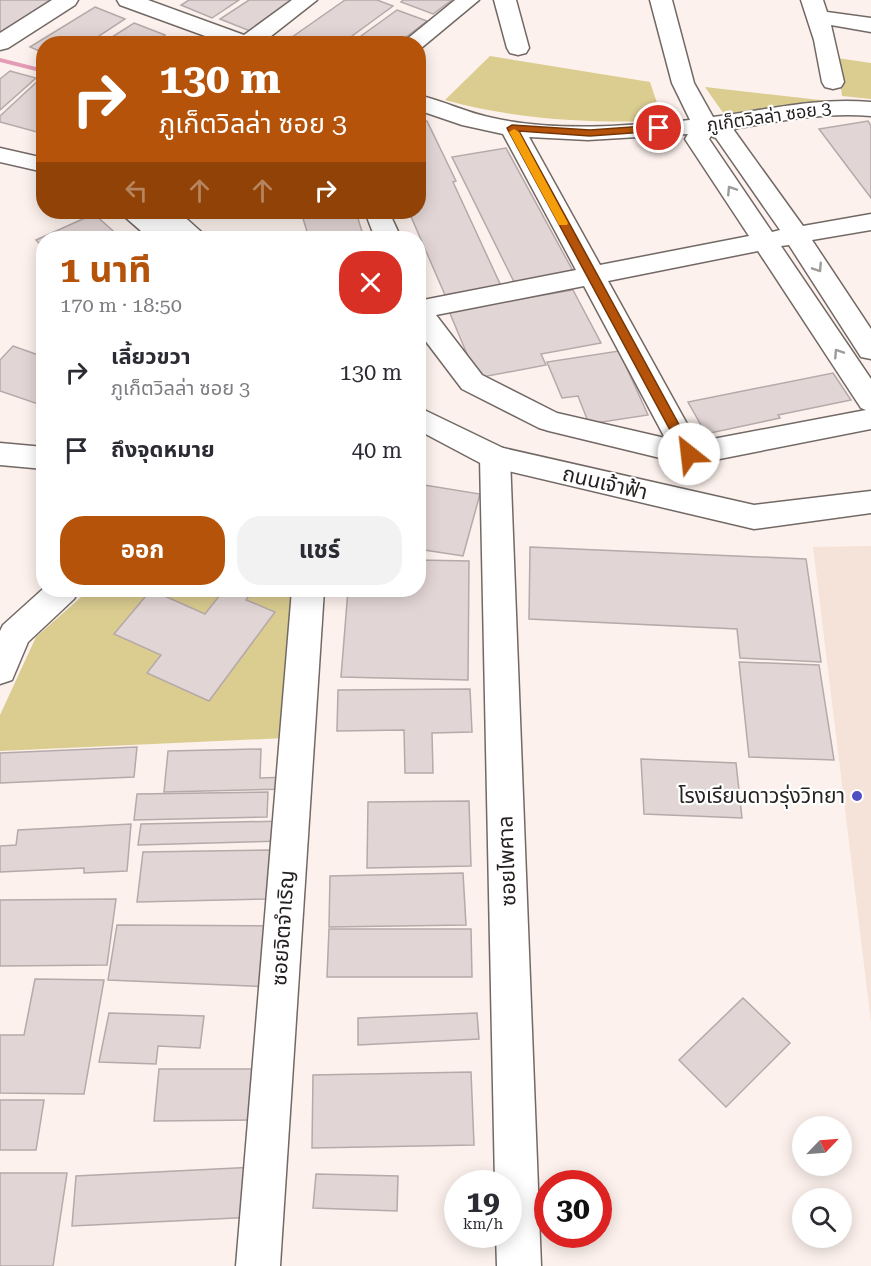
<!DOCTYPE html>
<html lang="th">
<meta charset="utf-8">
<style>
body{margin:0;font-family:"Roboto Serif","Noto Sans Thai",serif;background:#f2f2f3;color:#2b2b33;height:100vh;display:flex;flex-direction:column;font-size:22px;white-space:nowrap}
*{box-sizing:border-box;margin:0}
p{font-size:20px;color:#7c7c81}
.icon{flex:none;width:33px;height:33px;fill:none;stroke:currentColor;stroke-width:2;stroke-linecap:round;stroke-linejoin:round}
.map{position:relative;flex:1;overflow:hidden}
.panel{position:absolute;left:36px;top:231px;width:390px;height:366px;display:flex;flex-direction:column;background:#fff;border-radius:24px;box-shadow:0 3px 15px #0003}
.panel>*{flex:none}
.hud{position:absolute;left:36px;top:36px;width:390px;height:183px;border-radius:24px;box-shadow:0 3px 15px #0003;background:#b45309;color:#fff;overflow:hidden}
.needle{width:39px;rotate:65deg}
.buttons{position:absolute;left:792px;top:1116px;display:grid;gap:12px}
.buttons a{display:grid;place-items:center;width:60px;height:60px;border-radius:50%;background:#fff;box-shadow:0 3px 15px #0003;font-size:30px}
.speed{position:absolute;left:444px;top:1170px;display:flex;gap:12px;font-size:30px;font-weight:700;text-align:center}
.speed>*{display:grid;place-content:center;width:78px;height:78px;border-radius:50%;background:#fff;box-shadow:0 3px 15px #0003;line-height:1}
.speed small{font-size:15px;font-weight:400}
.speed .limit{border:9px solid #d22;background:#fff;color:#111}
.pin{position:absolute;display:grid;place-items:center;width:51px;height:51px;color:#fff;margin:-26px;border:3px solid #fff;border-radius:50%;box-shadow:0 2px 6px #0007}
.me{position:absolute;width:66px;margin:-33px;rotate:331deg;stroke-linejoin:round;filter:drop-shadow(0 0 4px #0008)}
.turn{display:flex;align-items:center;gap:21px;height:126px;padding:0 24px;font-size:27px}
.turn .icon{width:78px;height:78px;stroke-width:2.5}
.turn b{display:block;font-size:42px;line-height:51px}
.lanes{display:flex;align-items:center;height:57px;padding:0 24px;background:#0003;justify-content:center;gap:30px;direction:ltr}
.lanes .off{opacity:.35}
.round{display:grid;place-items:center;flex:none;width:63px;height:63px;border-radius:24px;background:#f2f2f3}
.summary{display:flex;align-items:center;justify-content:space-between;height:102px;padding:0 24px}
h1{font-size:36px;font-weight:700;line-height:45px;color:#b45309}
.button{display:flex;gap:12px;margin-top:auto;padding:12px 24px}
.button a{flex:1;height:69px;border-radius:24px;background:#b45309;color:#fff;font-size:24px;font-weight:700;line-height:69px;text-align:center}
.button a+a{background:#f2f2f3;color:#2b2b33}
ul{padding:0;list-style:none}
li{display:flex;align-items:center;gap:18px;height:78px;padding:0 24px}
li div{flex:1}
li b{display:block;font-size:22px}
li em{font-style:normal}
.map>svg:first-child{display:block}
.built{fill:#f5e2d9}
.green{fill:#dbcc90}
.lines{fill:none;stroke-linecap:round;stroke-linejoin:round}
.stream{fill:#e59ab6;fill-rule:evenodd}
.building{fill:#e2d5d5;stroke:#b5a9a9;stroke-width:1.5}
.minor-casing{stroke:#726965;stroke-width:3}
.major-casing{stroke:#726965;stroke-width:3}
.minor{fill:#fff;fill-rule:evenodd}
.major{fill:#fff;fill-rule:evenodd}
.oneway{stroke:#9d9c9b}
.route{fill:#b45309;stroke:#753606;stroke-width:1.5}
.slow{fill:#f59e0b}
.poi-dot{fill:#514dc3;stroke:#fff;stroke-width:2}
.labels{text-anchor:middle;dominant-baseline:central;stroke-width:4.5;stroke-linejoin:round;paint-order:stroke}
.far-street-label{font-size:18px;fill:#262221;stroke:#fff}
.street-label{font-size:21px;fill:#262221;stroke:#fff}
.poi-label{font-size:21px;fill:#262221;stroke:#fff;text-anchor:end}
</style>
<div class="map">
<svg width="871" height="1266" viewBox="0 0 871 1266">
<rect width="100%" height="100%" fill="#fcf1ec"/>
<path class="built" d="M871 546V1022L813 547Z"/>
<g class="green">
<path d="M490 56 650 82 663 121C588 123 517 120 445 100Z"/>
<path d="M837 58 871 63V99L842 96Z"/>
<path d="M705 87 829 101 726 117Z"/>
<path d="M89 590H297L285 738 0 751V715L36 637Z"/>
</g>
<g class="lines">
<path class="stream" d="M0 58 44 69V73L0 62Z"/>
</g>
<g class="building">
<path d="M0 0H53L0 35Z"/>
<path d="M189 0H239L212 18 181 5Z"/>
<path d="M249 0H303L255 33 220 19Z"/>
<path d="M345 0H377L393 6 341 44 285 42Z"/>
<path d="M403 0H452L433 14 401 2Z"/>
<path d="M95 7 125 19 87 44H44V53L30 47Z"/>
<path d="M397 10 427 21 397 44H350Z"/>
<path d="M134 23 165 35 152 44H101Z"/>
<path d="M10 71 36 78 0 110V79Z"/>
<path d="M41 78H44V126L37 132 0 122V116Z"/>
<path d="M427 121 456 181 453 182 501 286 445 295 409 212H418V122Z"/>
<path d="M868 121 871 126V198L819 129Z"/>
<path d="M506 148 573 271 514 282 452 157Z"/>
<path d="M301 212H356L364 238H309Z"/>
<path d="M94 214 121 238H44V248L36 240Z"/>
<path d="M573 290 601 343 541 354 546 365 477 378 449 311Z"/>
<path d="M13 346 44 357V398L38 404 0 391V360Z"/>
<path d="M619 351 648 415 589 424 578 396 562 398 547 362Z"/>
<path d="M833 373 851 400 778 415 780 418 706 434 688 402Z"/>
<path d="M418 484 480 494 463 556 418 549Z"/>
<path d="M530 547 806 559 821 662 740 658 737 629 529 619Z"/>
<path d="M418 560 469 561 468 680 341 677 348 590H418Z"/>
<path d="M151 590 205 614 224 590H253L246 600 275 612 209 701 147 673 161 655 114 634Z"/>
<path d="M739 662 819 665 834 760 749 757Z"/>
<path d="M470 689 472 732 432 733 433 773H405L404 730 337 731 338 690Z"/>
<path d="M137 747 134 777 0 783V753Z"/>
<path d="M261 749 260 778 290 777V789L164 792 168 751Z"/>
<path d="M641 759 736 763 742 818 644 814Z"/>
<path d="M268 792 267 817 134 820 137 794Z"/>
<path d="M469 801 471 866 367 868 368 802Z"/>
<path d="M286 821 285 841 138 845 141 824Z"/>
<path d="M131 824 127 871 84 873V868L0 872V846L16 845 18 830Z"/>
<path d="M273 850 270 899 137 902 143 852Z"/>
<path d="M463 873 466 925 329 927 330 876Z"/>
<path d="M116 899 107 965 0 966V900Z"/>
<path d="M117 925 278 926 273 987 108 980Z"/>
<path d="M329 929H471L472 977H327Z"/>
<path d="M35 979 104 980 84 1094 0 1093V1035H24Z"/>
<path d="M743 998 790 1043 726 1107 679 1060Z"/>
<path d="M109 1013 204 1016 200 1048 158 1046 156 1064 99 1062Z"/>
<path d="M477 1013 479 1039 358 1045V1018Z"/>
<path d="M159 1069H269L265 1120 154 1121Z"/>
<path d="M471 1072 474 1145 312 1148 313 1075Z"/>
<path d="M0 1100H44L36 1150H0Z"/>
<path d="M258 1167 257 1217 72 1226 76 1176Z"/>
<path d="M0 1173H67L53 1266H0Z"/>
<path d="M316 1174 398 1176 397 1211 313 1208Z"/>
</g>
<g class="lines">
<g class="minor-casing">
<g id="minor">
<path d="M52 0H78L75 5 8 48 0 50V33Z"/>
<path d="M117 0H148L244 35 292 0H317L261 44H227L120 5Z"/>
<path d="M455 0H479L420 49 418 44H401Z"/>
<path d="M494 0H516L529 48 526 53 518 55 510 53 507 48Z"/>
<path d="M650 0H672L694 83 713 117C766 110 817 97 871 102V116C824 112 779 121 733 129L803 226 871 214V230L812 240 871 329V359L861 357 789 245 781 246 871 379V429L689 465 549 431 539 428 462 389 418 331V301L576 270 503 134 462 125 418 110V95C444 101 467 113 493 118 556 132 627 126 690 120L672 83ZM688 134 685 139 749 236 600 265 529 137 588 140ZM711 136 716 138 780 230 772 232 709 139ZM758 251 861 408 866 410 697 442 608 281ZM584 286 665 438 557 413 482 375 436 315Z"/>
<path d="M801 0H823L827 12 871 18V32L831 25 844 82 841 87 833 89 825 87 822 82 814 40Z"/>
<path d="M365 212H389L401 238H375Z"/>
<path d="M0 443 44 447V469L0 465Z"/>
<path d="M495 446 506 449 510 457 541 1266H497L496 1234H508V1184H495L480 457 484 449Z"/>
<path d="M44 588 79 590 74 599 28 642 12 680 0 684V631L3 625Z"/>
<path d="M292 590H324L280 1266H236Z"/>
</g>
</g>
<g class="major-casing">
<g id="major">
<path d="M0 148 44 158V172L0 162Z"/>
<path d="M122 212H149L154 216 152 212H179L208 238H180L174 234 177 238H149L125 217Z"/>
<path d="M418 407 503 448 754 505 871 491V513L754 529 495 468 484 465 418 430Z"/>
</g>
</g>
<use href="#minor" class="minor"/>
<use href="#major" class="major"/>
</g>
<defs><path id="oneway-chevron" d="M-2-3.5L2.5 0L-2 3.5" fill="none" stroke-width="1.6" stroke-linecap="round" stroke-linejoin="round" transform="scale(1.5)"/></defs>
<g class="oneway">
<use href="#oneway-chevron" transform="translate(731 190) rotate(-123)"/>
<use href="#oneway-chevron" transform="translate(818 268) rotate(57)"/>
<use href="#oneway-chevron" transform="translate(838 353) rotate(-123)"/>
</g>
<path class="route" d="M512 125 590 130 659 125 664 128 659 131 590 136 519 131 695 454 693 457 689 458 683 454 507 128Z"/>
<path class="slow" d="M514 129 519 132 568 223 567 225H559L558 223 509 132Z"/>
<circle class="poi-dot" cx="857" cy="796" r="6"/>
<g class="labels">
<g class="far-street-label">
<text transform="translate(769 116) rotate(-8)">ภูเก็ตวิลล่า ซอย 3</text>
</g>
<g class="street-label">
<text transform="translate(605 483) rotate(13)">ถนนเจ้าฟ้า</text>
<text transform="translate(507 861) rotate(-92)">ซอยไพศาล</text>
<text transform="translate(283 928) rotate(-86)">ซอยจิตจำเริญ</text>
</g>
<g class="poi-label">
<text x="845" y="796">โรงเรียนดาวรุ่งวิทยา</text>
</g>
</g>
</svg>
<div class="buttons">
<a><svg class="needle" viewBox="-14 -14 28 28"><path d="M0-13l5 13h-10z" fill="#e53935"/><path d="M0 13l5-13h-10z" fill="#7c7c81"/></svg></a>
<a><svg class="icon" aria-label="search" viewBox="0 0 24 24"><circle cx="10" cy="10" r="6"/><path d="M15 15l6 6"/></svg></a>
</div>
<div class="speed"><div>19<small>km/h</small></div><div class="limit">30</div></div>
<div class="pin" style="left:659px;top:128px;background:#d93025"><svg class="icon" aria-label="arrive" viewBox="0 0 24 24"><path d="M6 21V4h12l-3 4 3 4H6"/></svg></div>
<svg class="me" style="left:689px;top:454px" viewBox="-20 -20 40 40"><circle r="19" fill="#fff"/><path d="M0-13L10 11 0 6-10 11z" fill="#b45309"/></svg>
<div class="hud">
<div class="turn"><svg class="icon" aria-label="right" viewBox="0 0 24 24"><path d="M7 20v-9h11M14 6l5 5-5 5"/></svg><div><b>130 m</b>ภูเก็ตวิลล่า ซอย 3</div></div>
<div class="lanes"><svg class="icon off" aria-label="left" viewBox="0 0 24 24"><path d="M17 20v-9H6M10 6l-5 5 5 5"/></svg><svg class="icon off" aria-label="ahead" viewBox="0 0 24 24"><path d="M12 20V5M6 11l6-6 6 6"/></svg><svg class="icon off" aria-label="ahead" viewBox="0 0 24 24"><path d="M12 20V5M6 11l6-6 6 6"/></svg><svg class="icon" aria-label="right" viewBox="0 0 24 24"><path d="M7 20v-9h11M14 6l5 5-5 5"/></svg></div>
</div>
<section class="panel">
<div class="summary"><div><h1>1 นาที</h1><p>170 m · 18:50</p></div><a class="round" style="background:#d93025;color:#fff"><svg class="icon" aria-label="close" viewBox="0 0 24 24"><path d="M6 6l12 12M18 6L6 18"/></svg></a></div>
<ul>
<li><svg class="icon" aria-label="right" viewBox="0 0 24 24"><path d="M7 20v-9h11M14 6l5 5-5 5"/></svg><div><b>เลี้ยวขวา</b><p>ภูเก็ตวิลล่า ซอย 3</p></div><em>130 m</em></li>
<li><svg class="icon" aria-label="arrive" viewBox="0 0 24 24"><path d="M6 21V4h12l-3 4 3 4H6"/></svg><div><b>ถึงจุดหมาย</b></div><em>40 m</em></li>
</ul>
<div class="button"><a>ออก</a><a>แชร์</a></div>
</section>
</div>
